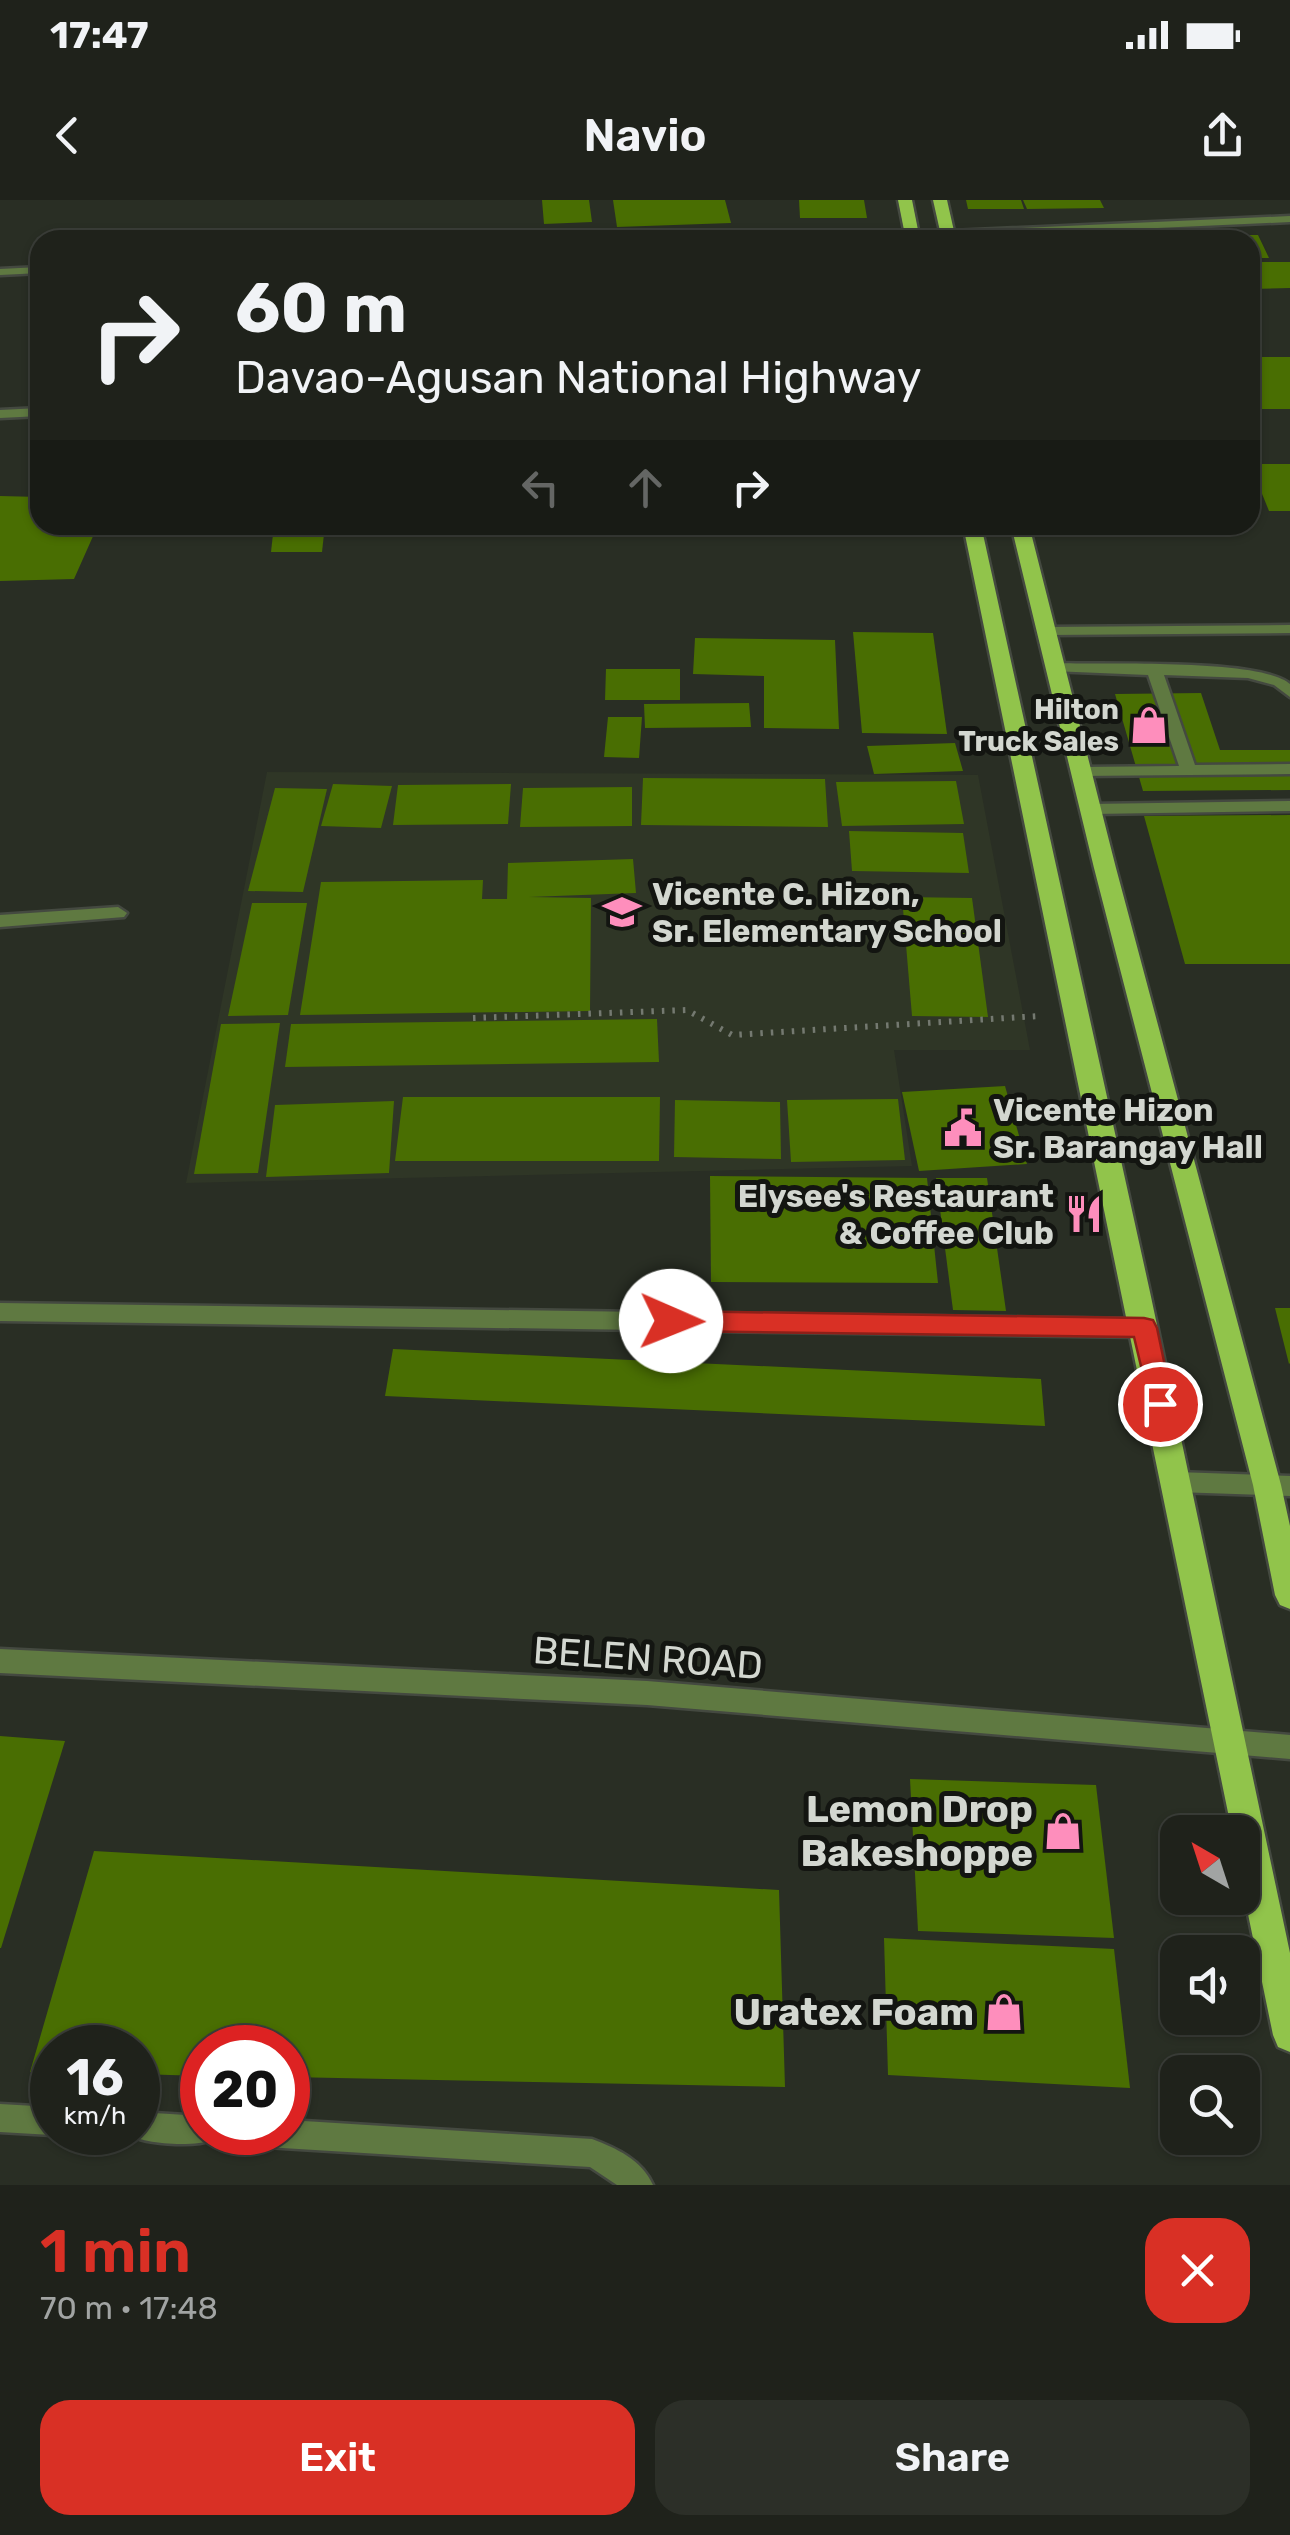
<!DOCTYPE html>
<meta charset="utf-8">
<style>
body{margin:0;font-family:Rubik,sans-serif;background:#2c2f28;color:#f1f3f6;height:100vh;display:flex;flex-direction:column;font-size:38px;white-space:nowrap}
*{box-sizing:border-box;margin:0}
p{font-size:32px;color:#a1a4a3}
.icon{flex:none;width:55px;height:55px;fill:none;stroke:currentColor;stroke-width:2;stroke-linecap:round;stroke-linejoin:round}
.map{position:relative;height:1985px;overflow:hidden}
.sheet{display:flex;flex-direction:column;background:#1f221b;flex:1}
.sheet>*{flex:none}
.banner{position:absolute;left:30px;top:30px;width:1230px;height:305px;border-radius:30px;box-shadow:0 2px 8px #0004,0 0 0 2px #3c3f3a;background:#1f221b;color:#f1f3f6;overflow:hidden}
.needle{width:65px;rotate:321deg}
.tools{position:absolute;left:1160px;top:1615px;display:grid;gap:20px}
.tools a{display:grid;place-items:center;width:100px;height:100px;border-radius:20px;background:#1f221b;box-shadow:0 2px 8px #0004,0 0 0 2px #3c3f3a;font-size:50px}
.speed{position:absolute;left:30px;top:1825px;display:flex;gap:20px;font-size:50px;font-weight:700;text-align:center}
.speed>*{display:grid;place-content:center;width:130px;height:130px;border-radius:50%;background:#1f221b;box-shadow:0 2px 8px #0004,0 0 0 2px #3c3f3a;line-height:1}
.speed small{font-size:25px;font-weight:400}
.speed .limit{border:15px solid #d22;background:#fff;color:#111}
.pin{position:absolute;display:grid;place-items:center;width:85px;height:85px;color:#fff;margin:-42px;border:5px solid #fff;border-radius:50%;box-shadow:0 2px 10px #0007}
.me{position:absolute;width:110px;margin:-55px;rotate:91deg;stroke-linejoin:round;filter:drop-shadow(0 0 8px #0008)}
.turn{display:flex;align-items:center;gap:35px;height:210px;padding:0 40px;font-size:45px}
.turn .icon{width:130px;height:130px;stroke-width:2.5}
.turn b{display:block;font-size:70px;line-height:85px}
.lanes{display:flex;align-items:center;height:95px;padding:0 40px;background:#0003;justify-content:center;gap:50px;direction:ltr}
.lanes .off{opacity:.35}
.round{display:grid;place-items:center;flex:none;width:105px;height:105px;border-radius:30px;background:#2c2f28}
.head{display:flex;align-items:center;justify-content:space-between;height:170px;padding:0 40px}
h1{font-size:60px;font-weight:600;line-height:75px;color:#d93025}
.cta{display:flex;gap:20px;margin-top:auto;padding:20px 40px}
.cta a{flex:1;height:115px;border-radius:30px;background:#d93025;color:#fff;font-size:40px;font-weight:600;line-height:115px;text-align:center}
.cta a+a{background:#2c2f28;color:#f1f3f6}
.status{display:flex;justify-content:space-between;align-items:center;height:70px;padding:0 50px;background:#1f221b;direction:ltr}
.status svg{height:28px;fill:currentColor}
header{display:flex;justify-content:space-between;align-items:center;height:130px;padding:0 40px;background:#1f221b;font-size:45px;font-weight:600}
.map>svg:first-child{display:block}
.built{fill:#2f3626}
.building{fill:#496e02}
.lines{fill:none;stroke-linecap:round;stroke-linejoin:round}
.lane-casing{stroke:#444940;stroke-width:5}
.street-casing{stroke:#444940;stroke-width:5}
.primary-casing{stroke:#444940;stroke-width:5}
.path{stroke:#747970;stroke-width:6;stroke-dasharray:2.5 8;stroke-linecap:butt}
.lane{fill:#5f7941;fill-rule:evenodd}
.street{fill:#5f7941;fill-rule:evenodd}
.primary{fill:#91c44b;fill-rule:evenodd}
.route{fill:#d93025;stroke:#8d1f18;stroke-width:2.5}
.labels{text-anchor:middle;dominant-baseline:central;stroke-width:10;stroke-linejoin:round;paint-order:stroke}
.far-poi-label{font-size:28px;font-weight:bold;fill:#d3d7d0;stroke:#131511;text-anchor:end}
.poi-label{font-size:32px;font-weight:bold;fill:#d3d7d0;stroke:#131511;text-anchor:start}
.near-street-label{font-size:38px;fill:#d3d7d0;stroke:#131511}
.near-poi-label{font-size:38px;font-weight:bold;fill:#d3d7d0;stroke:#131511;text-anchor:end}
</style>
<div class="status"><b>17:47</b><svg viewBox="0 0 49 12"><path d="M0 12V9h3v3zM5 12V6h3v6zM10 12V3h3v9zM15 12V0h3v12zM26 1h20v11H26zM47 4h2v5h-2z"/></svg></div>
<header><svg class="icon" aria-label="back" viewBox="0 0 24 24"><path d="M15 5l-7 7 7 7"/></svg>Navio<svg class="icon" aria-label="share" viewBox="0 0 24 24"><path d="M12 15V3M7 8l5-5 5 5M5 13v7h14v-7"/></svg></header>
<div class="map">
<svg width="1290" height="1985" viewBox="0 0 1290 1985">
<rect width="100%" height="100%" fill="#292e24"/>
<path class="built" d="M267 572 978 575 1030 850H894L912 966 186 983Z"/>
<g class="building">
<path d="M542 0H589L592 22 544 24Z"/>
<path d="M613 0H725L731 23 617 27Z"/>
<path d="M799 0H864L867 18H800Z"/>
<path d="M966 0H1021L1024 9H968Z"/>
<path d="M1023 0H1100L1104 8 1027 9Z"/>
<path d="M1194 35H1258L1269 58H1250V40H1196Z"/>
<path d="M1250 62H1290V88L1250 89Z"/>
<rect x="1250" y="157" width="40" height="52"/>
<path d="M1250 264H1290V311H1269Z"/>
<path d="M0 296 40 297V325H98L74 379 0 381Z"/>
<path d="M274 325H325L322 352H271Z"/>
<path d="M853 432 933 433 947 534 862 533Z"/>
<path d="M695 438 835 440 839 529 764 528V476L693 474Z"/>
<path d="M606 469H680V500H605Z"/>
<path d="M1201 493 1220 550H1290V590L1143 591 1115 494Z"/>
<path d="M749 503 751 527 645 528 644 504Z"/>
<path d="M608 517H642L639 558 604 557Z"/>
<path d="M955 543 963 571 874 574 867 546Z"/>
<path d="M643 578 825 579 828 627 641 625Z"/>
<path d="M956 581 964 624 842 626 836 582Z"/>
<path d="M333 584 392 586 381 628 321 626Z"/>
<path d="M511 584 508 624 393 625 398 585Z"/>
<path d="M632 587V626L520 627 523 588Z"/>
<path d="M275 588 327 589 303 692 248 691Z"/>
<path d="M1290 615V764H1185L1144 616Z"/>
<path d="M849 631 963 633 969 673 852 671Z"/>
<path d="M633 659 636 693 529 697 591 698 590 811 300 815 321 682 483 680 482 699H507L508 663Z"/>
<path d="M902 697 972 698 988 817 912 816Z"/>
<path d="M252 703H307L288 815 228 816Z"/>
<path d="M657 819 659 862 285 867 291 824Z"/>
<path d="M280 823 258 973 194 974 221 824Z"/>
<path d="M1005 886 1027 964 919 971 902 892Z"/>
<path d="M403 897H660L659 961H395Z"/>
<path d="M898 899 905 960 791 962 787 900Z"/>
<path d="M675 900 780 902 781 959 674 957Z"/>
<path d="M394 901 389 973 266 977 275 905Z"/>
<path d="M710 976 927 978 938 1083 711 1082Z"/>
<path d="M936 978H987L1006 1111 953 1110Z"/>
<path d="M1275 1108H1290V1163L1289 1164Z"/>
<path d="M393 1149 1041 1179 1045 1226 385 1196Z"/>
<path d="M0 1536 65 1541 1 1748H0Z"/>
<path d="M910 1579 1096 1585 1114 1738 918 1731Z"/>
<path d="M94 1651 779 1690 785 1887 288 1877V1848H202V1876L138 1874V1848H52V1873L30 1872Z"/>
<path d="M884 1738 1114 1749 1130 1888 888 1875Z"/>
</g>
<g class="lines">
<g class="lane-casing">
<g id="lane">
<path d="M1290 425V433L1048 435 1041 431 1048 427Z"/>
<path d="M1057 463C1103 465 1260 458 1290 484V497L1274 485 1248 478 1164 475 1195 565 1290 564V574L1078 576 1076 572 1084 567 1179 566 1148 475 1052 471 1049 468Z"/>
<path d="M1290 601V611L1092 614 1084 609 1092 604Z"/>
<path d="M118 707 127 713 124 717 0 727V715Z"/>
<path d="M0 1103 1144 1119 1152 1122 1155 1128 1152 1134 1144 1137 0 1121Z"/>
<path d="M1176 1272 1290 1276V1296L1176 1292 1168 1289 1165 1282 1168 1275Z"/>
</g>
</g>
<g class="street-casing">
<g id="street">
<path d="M1290 16V22L893 40H812L818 37Z"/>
<path d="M40 67V73L0 75V69Z"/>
<path d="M40 208V216L0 218V210Z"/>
<path d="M0 1449 647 1481 1290 1535V1559L647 1505 0 1473Z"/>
<path d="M0 1904 52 1907V1932H59L52 1935 0 1932Z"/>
<path d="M138 1912 202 1916V1932H215L212 1940C195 1947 139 1945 126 1932H138Z"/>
<path d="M288 1920 592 1939C616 1948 642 1960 653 1985H617L590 1967 249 1946 239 1942 235 1932H288Z"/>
</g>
</g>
<g class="primary-casing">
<g id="primary">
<path d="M898 0H912L920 40H906Z"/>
<path d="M933 0H947L956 40H942Z"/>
<path d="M963 325H981L1150 1092 1290 1753V1852L1278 1847 1273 1835 1242 1685V1632H1232Z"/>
<path d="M1011 325H1029L1116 668 1281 1285 1290 1326V1409L1280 1405 1275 1395 1253 1285 1094 668Z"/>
</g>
</g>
<path class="path" d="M473 818 687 810 732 835 1039 816"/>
<use href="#lane" class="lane"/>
<use href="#street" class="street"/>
<use href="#primary" class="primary"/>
</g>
<path class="route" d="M671 1111 1144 1118 1153 1120 1157 1128 1173 1204 1169 1212 1160 1215 1152 1212 1134 1137 671 1131 662 1128 659 1121 662 1114Z"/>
<defs>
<g id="shop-bare" transform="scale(3)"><path d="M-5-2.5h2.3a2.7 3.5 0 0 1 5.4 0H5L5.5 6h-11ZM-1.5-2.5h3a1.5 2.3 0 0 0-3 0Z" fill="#fe8ebc" stroke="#131511" stroke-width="2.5" paint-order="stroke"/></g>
<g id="school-bare" transform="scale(3)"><path d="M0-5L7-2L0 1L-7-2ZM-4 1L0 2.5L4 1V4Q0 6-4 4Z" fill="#fe8ebc" stroke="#131511" stroke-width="2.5" paint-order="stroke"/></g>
<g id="civic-bare" transform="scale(3)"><path d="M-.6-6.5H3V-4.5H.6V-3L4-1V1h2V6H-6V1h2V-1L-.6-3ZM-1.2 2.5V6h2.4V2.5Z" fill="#fe8ebc" stroke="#131511" stroke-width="2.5" paint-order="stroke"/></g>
<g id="restaurant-bare" transform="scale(3)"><path d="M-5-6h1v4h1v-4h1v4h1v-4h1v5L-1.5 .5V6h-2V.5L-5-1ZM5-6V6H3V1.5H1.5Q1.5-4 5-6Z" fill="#fe8ebc" stroke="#131511" stroke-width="2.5" paint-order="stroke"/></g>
</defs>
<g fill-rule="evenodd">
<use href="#shop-bare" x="1149" y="525"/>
<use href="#school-bare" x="622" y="712"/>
<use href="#civic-bare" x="963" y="928"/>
<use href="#restaurant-bare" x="1084" y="1014"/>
<use href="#shop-bare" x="1063" y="1631"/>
<use href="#shop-bare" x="1004" y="1812"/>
</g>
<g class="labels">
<g class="far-poi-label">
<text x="1119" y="509">Hilton<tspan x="1119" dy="32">Truck Sales</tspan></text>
</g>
<g class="poi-label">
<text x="652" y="694">Vicente C. Hizon,<tspan x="652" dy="37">Sr. Elementary School</tspan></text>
<text x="993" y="910">Vicente Hizon<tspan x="993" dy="37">Sr. Barangay Hall</tspan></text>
<text x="1054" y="996" text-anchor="end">Elysee's Restaurant<tspan x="1054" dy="37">&amp; Coffee Club</tspan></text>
</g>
<g class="near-street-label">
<text transform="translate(648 1458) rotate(4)">BELEN ROAD</text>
</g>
<g class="near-poi-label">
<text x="1033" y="1609">Lemon Drop<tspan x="1033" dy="44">Bakeshoppe</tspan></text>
<text x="974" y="1812">Uratex Foam</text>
</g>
</g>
</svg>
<div class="tools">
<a><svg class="needle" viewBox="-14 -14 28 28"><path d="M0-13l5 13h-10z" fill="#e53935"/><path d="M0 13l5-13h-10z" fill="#a1a4a3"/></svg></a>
<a><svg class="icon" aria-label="sound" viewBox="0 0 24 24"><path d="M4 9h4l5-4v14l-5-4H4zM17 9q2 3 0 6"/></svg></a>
<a><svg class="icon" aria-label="search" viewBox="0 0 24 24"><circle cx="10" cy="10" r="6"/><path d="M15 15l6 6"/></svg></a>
</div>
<div class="speed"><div>16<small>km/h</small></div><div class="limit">20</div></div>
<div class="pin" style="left:1160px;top:1204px;background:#d93025"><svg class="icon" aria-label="arrive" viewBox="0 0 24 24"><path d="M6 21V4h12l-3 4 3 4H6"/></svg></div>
<svg class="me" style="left:671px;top:1121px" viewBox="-20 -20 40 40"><circle r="19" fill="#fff"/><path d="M0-13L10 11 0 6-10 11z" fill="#d93025"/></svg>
<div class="banner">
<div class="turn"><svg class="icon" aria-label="right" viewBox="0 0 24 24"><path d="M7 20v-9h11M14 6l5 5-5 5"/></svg><div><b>60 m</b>Davao-Agusan National Highway</div></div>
<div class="lanes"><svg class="icon off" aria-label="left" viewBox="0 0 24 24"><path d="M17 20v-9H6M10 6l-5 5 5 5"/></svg><svg class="icon off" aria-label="ahead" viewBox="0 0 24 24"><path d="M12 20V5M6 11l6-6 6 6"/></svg><svg class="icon" aria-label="right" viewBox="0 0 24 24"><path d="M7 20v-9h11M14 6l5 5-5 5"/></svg></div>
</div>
</div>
<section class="sheet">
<div class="head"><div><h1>1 min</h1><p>70 m · 17:48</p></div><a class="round" style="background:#d93025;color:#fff"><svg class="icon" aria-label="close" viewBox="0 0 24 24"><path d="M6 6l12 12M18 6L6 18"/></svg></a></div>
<div class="cta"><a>Exit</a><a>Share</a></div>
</section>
